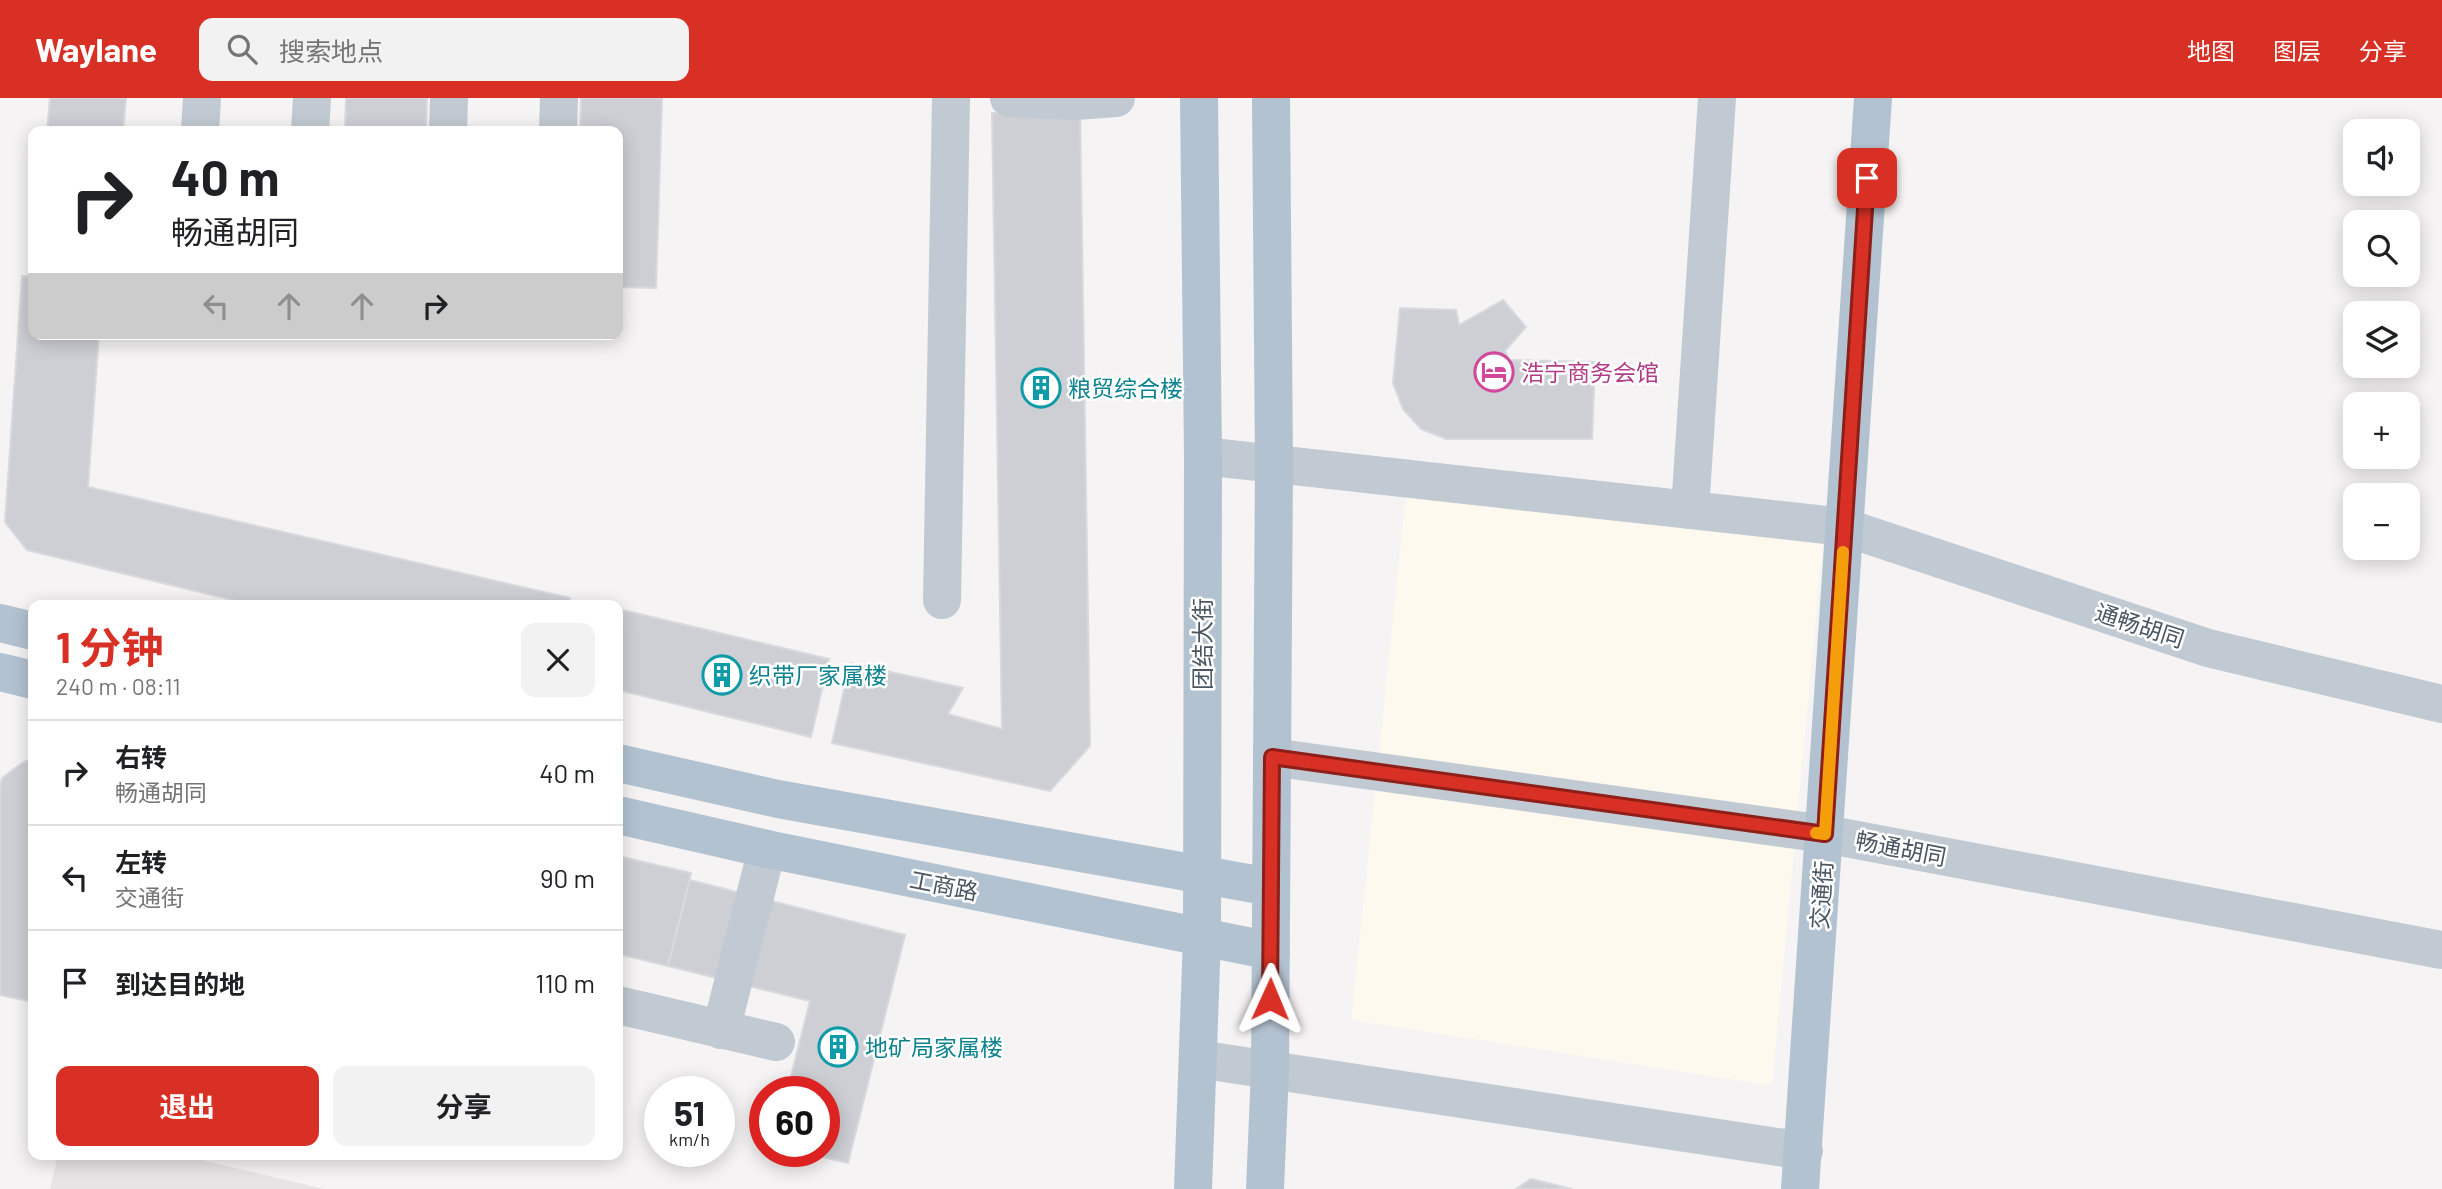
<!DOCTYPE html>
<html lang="zh">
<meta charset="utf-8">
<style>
body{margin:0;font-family:Barlow,"Noto Sans SC",sans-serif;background:#f2f2f2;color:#202124;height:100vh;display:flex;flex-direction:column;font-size:26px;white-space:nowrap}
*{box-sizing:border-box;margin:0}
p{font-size:23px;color:#757577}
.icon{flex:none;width:38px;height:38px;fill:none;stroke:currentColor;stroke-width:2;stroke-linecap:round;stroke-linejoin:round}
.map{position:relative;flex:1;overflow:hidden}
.sheet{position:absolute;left:28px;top:502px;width:595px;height:560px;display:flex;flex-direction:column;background:#fff;border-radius:14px;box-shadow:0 4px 18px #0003}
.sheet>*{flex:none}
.top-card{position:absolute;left:28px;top:28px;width:595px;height:214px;border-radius:14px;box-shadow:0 4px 18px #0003;background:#fff;color:#202124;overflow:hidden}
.controls{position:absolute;left:2343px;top:21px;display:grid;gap:14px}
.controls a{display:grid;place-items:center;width:77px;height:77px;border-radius:14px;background:#fff;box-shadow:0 4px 18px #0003;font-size:35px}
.speed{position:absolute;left:644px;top:978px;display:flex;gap:14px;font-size:35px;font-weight:700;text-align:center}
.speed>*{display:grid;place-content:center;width:91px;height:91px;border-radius:50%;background:#fff;box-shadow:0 4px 18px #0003;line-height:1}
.speed small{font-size:18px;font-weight:400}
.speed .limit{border:10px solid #d22;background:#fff;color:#111}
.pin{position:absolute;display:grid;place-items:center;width:60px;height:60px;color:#fff;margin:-30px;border-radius:14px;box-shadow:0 4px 10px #0006}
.me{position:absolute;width:77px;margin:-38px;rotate:1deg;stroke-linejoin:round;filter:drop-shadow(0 0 5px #0008)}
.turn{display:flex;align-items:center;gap:24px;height:147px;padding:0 28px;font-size:32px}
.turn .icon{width:91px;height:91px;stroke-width:2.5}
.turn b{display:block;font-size:49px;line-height:60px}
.lanes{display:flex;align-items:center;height:66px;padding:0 28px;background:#0003;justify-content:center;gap:35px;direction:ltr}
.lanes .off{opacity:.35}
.round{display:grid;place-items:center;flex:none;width:74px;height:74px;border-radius:14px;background:#f2f2f2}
.head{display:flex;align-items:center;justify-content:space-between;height:119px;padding:0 28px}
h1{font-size:42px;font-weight:700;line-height:52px;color:#d93025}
.primary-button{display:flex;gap:14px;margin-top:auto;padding:14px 28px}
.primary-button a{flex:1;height:80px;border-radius:14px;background:#d93025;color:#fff;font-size:28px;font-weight:700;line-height:80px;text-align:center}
.primary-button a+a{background:#f2f2f2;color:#202124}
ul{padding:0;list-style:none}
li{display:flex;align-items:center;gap:21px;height:105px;padding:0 28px;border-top:2px solid #e0e0e0}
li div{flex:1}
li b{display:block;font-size:26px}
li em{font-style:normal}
header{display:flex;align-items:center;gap:42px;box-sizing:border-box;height:98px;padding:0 35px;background:#d93025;color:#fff}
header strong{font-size:33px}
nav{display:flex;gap:38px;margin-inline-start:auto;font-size:24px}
.search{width:490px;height:63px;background:#f2f2f2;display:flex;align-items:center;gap:18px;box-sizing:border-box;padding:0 24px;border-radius:14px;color:#757577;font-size:26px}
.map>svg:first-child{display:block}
.commercial{fill:#fdf9ef}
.education{fill:#e6e4e5}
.building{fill:#cdcfd5;stroke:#d7d9de;stroke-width:2}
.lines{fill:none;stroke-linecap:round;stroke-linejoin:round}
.minor{stroke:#c1cad2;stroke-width:38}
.major{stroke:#b3c2d1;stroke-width:38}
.route-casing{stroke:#8d1f18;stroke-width:18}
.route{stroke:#d93025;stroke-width:12}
.slow{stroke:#f59e0b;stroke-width:12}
.labels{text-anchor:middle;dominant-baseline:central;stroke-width:5;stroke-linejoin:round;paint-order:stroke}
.hotel-label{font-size:23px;fill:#b23c85;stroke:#fff;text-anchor:start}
.culture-label{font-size:23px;fill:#0d838f;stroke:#fff;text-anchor:start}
.street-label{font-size:23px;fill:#4a5661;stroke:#fff}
</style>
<header>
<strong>Waylane</strong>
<div class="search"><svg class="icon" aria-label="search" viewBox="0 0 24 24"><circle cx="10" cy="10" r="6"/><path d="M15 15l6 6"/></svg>搜索地点</div>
<nav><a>地图</a><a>图层</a><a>分享</a></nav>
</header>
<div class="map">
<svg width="2442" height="1091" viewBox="0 0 2442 1091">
<rect width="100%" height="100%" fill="#f5f3f3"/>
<path class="commercial" d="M1406 395 1823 444 1772 988 1351 922Z"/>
<path class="education" d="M58 1057H180L324 1091H50Z"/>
<g class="building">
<path d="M50 0H126L123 33H47Z"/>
<path d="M346 0H427L426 33H345Z"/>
<path d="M581 0H662L656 190 618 189V33H580Z"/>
<path d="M1080 13 1090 648 1050 693 832 645 850 565 963 590 948 616 1002 631 992 15Z"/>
<path d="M22 178 33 179V236H99L88 389 570 500 568 508H257L27 452 5 424Z"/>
<path d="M1503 202 1526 229 1505 253 1510 262 1595 264 1592 341H1446L1421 331 1403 311 1393 285 1400 210 1456 212 1459 227Z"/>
<path d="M618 511 829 561 811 639 618 592Z"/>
<path d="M33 661V904L0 897V690L2 680 22 665Z"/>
<path d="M618 758 691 775 668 868 618 856Z"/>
<path d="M690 782 905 837 848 1065 802 1054H824V994H787L810 903 668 868Z"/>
<path d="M1531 1081 1572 1091H1516Z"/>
</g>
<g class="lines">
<g class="minor">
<path d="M1009 0 1076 3 1116 0"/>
<path d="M200 33 202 0"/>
<path d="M310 33 312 0"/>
<path d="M448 33 449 0"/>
<path d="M558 33 559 0"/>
<path d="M1203 358 1844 429 2208 550 2442 606"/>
<path d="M1690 412 1717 0"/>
<path d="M942 502 951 0"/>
<path d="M1272 659 1825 736 2442 852"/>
<path d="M618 907 776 944"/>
<path d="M721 932 767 751"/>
<path d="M1198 961 1804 1053"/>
</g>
<g class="major">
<path d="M0 525 33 533"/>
<path d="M0 574 33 582"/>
<path d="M618 665 778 701 1271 789"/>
<path d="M618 717 767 751 1271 853"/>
<path d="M1193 1091 1202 839 1203 358 1199 0"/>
<path d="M1265 1091 1270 972 1274 366 1271 0"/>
<path d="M1800 1091 1873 0"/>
</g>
</g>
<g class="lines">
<g class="route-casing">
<path id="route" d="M1270 901 1272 659 1825 736 1867 80"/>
</g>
<use href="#route" class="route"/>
<path class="slow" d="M1816 735 1825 736 1843 454"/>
</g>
<defs>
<g id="hotel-ring" transform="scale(2.0125)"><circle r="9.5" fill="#fff" stroke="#d1479c" stroke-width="1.5"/><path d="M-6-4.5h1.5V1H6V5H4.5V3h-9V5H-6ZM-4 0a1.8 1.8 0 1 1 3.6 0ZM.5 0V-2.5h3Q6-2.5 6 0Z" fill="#d1479c"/></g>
<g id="building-ring" transform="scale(2.0125)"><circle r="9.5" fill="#fff" stroke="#0f9aa8" stroke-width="1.5"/><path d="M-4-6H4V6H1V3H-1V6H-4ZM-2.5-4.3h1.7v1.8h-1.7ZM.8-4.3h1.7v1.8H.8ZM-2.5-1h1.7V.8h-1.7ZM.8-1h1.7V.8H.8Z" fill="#0f9aa8"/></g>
</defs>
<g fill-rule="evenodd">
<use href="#hotel-ring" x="1494" y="274"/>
<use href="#building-ring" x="1041" y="290"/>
<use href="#building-ring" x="722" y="577"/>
<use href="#building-ring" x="838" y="949"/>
</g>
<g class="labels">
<g class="hotel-label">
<text x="1521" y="274">浩宁商务会馆</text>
</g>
<g class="culture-label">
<text x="1068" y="290">粮贸综合楼</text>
<text x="749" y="577">织带厂家属楼</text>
<text x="865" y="949">地矿局家属楼</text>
</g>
<g class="street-label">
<text transform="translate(2140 527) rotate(18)">通畅胡同</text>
<text transform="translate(1202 546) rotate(-90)">团结大街</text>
<text transform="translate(1901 750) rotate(11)">畅通胡同</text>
<text transform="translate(944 787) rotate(11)">工商路</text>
<text transform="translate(1821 797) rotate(-86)">交通街</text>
</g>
</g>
</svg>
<div class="controls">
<a><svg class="icon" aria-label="sound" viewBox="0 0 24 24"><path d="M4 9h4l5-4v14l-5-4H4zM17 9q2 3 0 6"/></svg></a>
<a><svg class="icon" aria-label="search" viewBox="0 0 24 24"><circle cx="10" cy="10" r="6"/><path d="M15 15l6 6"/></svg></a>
<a><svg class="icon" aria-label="layers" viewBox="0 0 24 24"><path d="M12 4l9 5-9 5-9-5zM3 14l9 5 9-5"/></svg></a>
<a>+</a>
<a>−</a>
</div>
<div class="speed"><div>51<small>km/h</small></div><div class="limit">60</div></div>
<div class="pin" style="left:1867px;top:80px;background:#d93025"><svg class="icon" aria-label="arrive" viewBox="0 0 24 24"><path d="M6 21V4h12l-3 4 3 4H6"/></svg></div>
<svg class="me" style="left:1270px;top:901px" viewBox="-20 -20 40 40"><path d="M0-17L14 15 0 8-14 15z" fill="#d93025" stroke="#fff" stroke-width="4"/></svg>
<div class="top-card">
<div class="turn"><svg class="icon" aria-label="right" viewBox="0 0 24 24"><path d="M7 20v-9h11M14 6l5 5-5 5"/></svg><div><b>40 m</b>畅通胡同</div></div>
<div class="lanes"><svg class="icon off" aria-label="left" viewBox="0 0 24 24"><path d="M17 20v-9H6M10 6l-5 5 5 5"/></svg><svg class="icon off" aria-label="ahead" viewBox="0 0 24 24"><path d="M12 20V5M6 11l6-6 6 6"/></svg><svg class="icon off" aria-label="ahead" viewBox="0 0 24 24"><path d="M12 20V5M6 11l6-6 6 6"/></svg><svg class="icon" aria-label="right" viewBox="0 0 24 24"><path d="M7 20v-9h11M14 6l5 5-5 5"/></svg></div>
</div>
<section class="sheet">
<div class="head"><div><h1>1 分钟</h1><p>240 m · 08:11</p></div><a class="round"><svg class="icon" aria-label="close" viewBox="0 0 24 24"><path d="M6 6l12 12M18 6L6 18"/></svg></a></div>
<ul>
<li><svg class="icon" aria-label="right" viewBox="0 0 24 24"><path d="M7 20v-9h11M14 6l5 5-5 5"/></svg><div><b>右转</b><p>畅通胡同</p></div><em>40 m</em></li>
<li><svg class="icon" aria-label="left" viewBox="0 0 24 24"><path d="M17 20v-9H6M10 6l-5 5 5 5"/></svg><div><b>左转</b><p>交通街</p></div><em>90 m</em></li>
<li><svg class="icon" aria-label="arrive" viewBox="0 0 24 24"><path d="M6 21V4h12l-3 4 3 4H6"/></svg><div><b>到达目的地</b></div><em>110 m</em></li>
</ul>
<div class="primary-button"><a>退出</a><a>分享</a></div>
</section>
</div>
